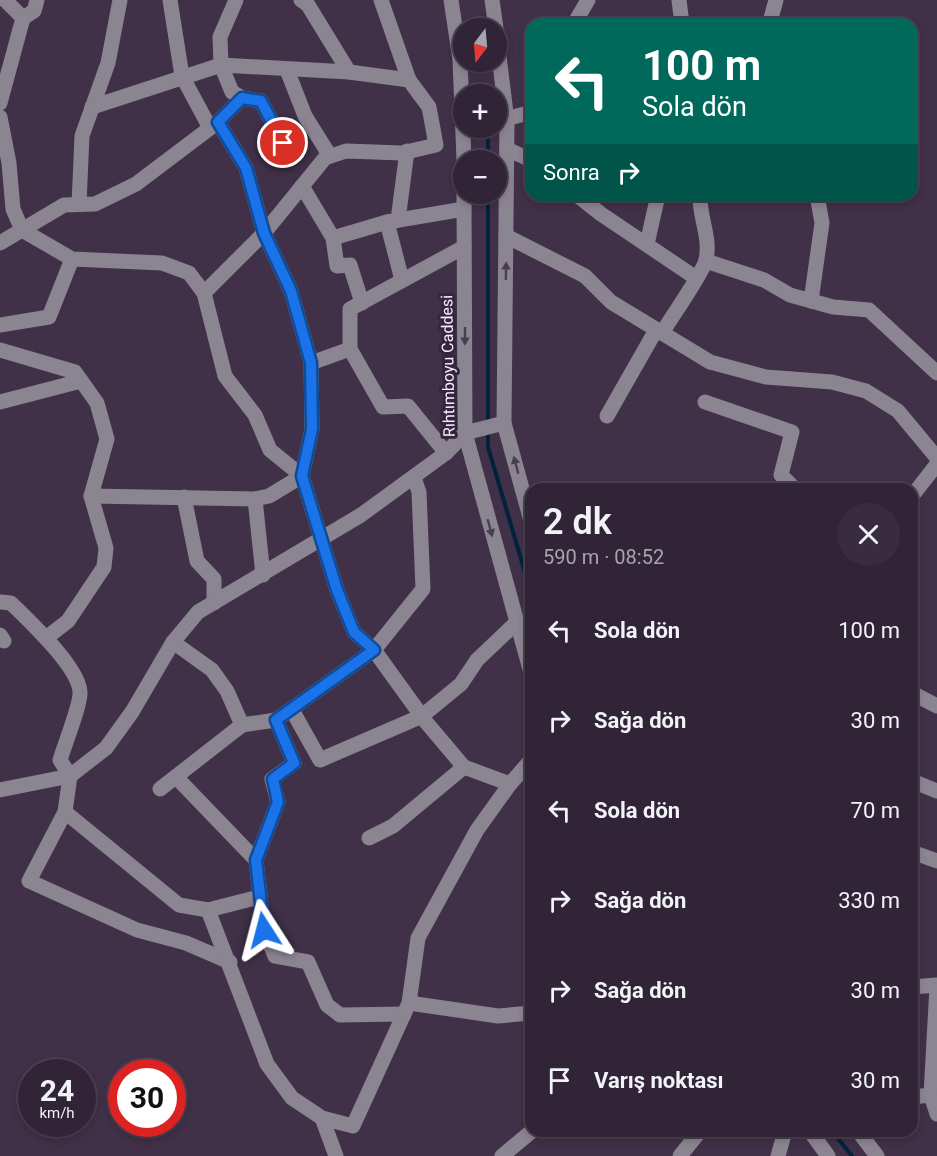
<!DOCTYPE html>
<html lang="tr">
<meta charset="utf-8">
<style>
body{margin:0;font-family:Roboto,sans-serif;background:#382c3e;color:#f1f3f6;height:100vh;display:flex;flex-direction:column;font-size:22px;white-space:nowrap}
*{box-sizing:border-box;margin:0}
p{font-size:20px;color:#a8a4ad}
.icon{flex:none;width:33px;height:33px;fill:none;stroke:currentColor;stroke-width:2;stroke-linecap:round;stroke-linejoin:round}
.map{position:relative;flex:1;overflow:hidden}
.details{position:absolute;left:525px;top:483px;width:393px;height:654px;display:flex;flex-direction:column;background:#302436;border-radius:18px;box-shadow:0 3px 9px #0003,0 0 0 2px #4b4151}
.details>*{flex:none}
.banner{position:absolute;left:525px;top:18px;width:393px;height:183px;border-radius:18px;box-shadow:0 3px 9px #0003,0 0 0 2px #4b4151;background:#00695c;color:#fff;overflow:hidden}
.needle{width:39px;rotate:196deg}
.controls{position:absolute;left:453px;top:18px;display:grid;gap:12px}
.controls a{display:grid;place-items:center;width:54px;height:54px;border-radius:50%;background:#302436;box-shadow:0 3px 9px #0003,0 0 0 2px #4b4151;font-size:30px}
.speed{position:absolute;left:18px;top:1059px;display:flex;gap:12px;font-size:30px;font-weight:700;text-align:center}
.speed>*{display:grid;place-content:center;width:78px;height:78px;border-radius:50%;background:#302436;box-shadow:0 3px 9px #0003,0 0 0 2px #4b4151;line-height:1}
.speed small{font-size:15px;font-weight:400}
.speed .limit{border:9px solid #d22;background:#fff;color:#111}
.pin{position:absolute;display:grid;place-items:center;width:51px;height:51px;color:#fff;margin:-26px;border:3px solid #fff;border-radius:50%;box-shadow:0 2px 6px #0007}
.me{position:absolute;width:66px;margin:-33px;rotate:351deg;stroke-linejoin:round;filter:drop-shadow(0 0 4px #0008)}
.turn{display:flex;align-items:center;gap:21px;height:126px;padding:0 18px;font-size:27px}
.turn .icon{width:78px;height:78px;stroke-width:2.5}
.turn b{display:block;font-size:42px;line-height:51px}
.then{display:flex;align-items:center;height:57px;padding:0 18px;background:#0003;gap:12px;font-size:22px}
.round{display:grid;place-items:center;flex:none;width:63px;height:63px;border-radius:32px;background:#382c3e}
.overview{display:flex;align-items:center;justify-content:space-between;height:102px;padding:0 18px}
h1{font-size:36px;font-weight:600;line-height:45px}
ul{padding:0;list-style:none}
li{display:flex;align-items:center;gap:18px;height:90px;padding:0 18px}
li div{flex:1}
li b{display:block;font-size:22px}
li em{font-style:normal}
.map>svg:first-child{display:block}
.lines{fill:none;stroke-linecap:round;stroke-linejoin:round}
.stream{stroke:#00233d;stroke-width:4}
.minor{stroke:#8b8491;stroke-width:15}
.oneway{fill:#4b3e52}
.route-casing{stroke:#114b97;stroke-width:15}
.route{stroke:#1a73e8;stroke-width:10}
.labels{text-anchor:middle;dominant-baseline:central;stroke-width:6;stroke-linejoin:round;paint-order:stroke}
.street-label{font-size:16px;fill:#f8eefd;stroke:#36263d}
</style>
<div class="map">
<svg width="937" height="1156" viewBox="0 0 937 1156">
<rect width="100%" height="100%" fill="#403048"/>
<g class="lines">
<g class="stream">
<path d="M488 137V160"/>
<path d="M488 194V424"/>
<path d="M488 432V447L531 593"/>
<path d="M832 1131 852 1156"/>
</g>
<g class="minor">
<path d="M5 0 23 18"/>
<path d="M170 0 182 76 210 128"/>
<path d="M236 0 220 37 221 65 232 92 242 98 261 101 283 143"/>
<path d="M301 0 308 5 349 72"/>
<path d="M381 0 409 80"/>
<path d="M451 0 460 60 464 160"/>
<path d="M492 0 496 28"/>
<path d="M679 0 682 24"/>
<path d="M574 24 588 0"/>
<path d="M776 24 771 18 776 0"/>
<path d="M496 32 507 121 504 423 531 521"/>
<path d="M287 70 305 116 330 156"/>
<path d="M0 103 23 18 34 11 37 0"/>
<path d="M92 107 221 65 349 72 409 80 429 107 436 145 402 153 346 151 325 158 264 233 204 293"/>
<path d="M0 117 9 163 13 209 22 230 72 259 162 263 189 273 204 293 225 376 255 415 270 450 302 476 269 496 255 499 91 496"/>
<path d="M218 122 246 168 264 233 291 291 311 363 312 429 302 476 337 590 354 632 374 650 426 722 464 767 510 784"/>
<path d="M496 122 531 112"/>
<path d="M507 149 531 160"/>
<path d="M302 186 333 238 337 266 350 265 362 303"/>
<path d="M464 194 465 433 531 673"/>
<path d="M577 195 601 214 696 278"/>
<path d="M79 204 82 136 108 63 120 0"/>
<path d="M398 220 407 151"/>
<path d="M387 222 402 280"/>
<path d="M506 236 585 276 611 302 710 362 766 377 832 382 866 391 898 411 937 458"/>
<path d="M333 238 387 222 464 209"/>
<path d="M0 243 64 205 95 204 136 184 218 122 242 98"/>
<path d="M647 244 658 195"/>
<path d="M706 261 764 280 790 295 833 307 869 310 937 373"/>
<path d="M811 301 822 223 817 195"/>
<path d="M0 325 49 317 72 259"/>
<path d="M662 333C670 319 703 273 706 260 711 237 699 217 700 195"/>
<path d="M0 350 75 372 97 403 107 439 91 496 106 548 104 567 68 621 46 638"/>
<path d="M311 363 350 349"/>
<path d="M0 402 81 381"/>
<path d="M705 402 792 432 781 475 795 489"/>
<path d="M607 416 656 330"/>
<path d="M446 453 408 406 383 407 350 349V309L464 247"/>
<path d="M912 496 937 464"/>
<path d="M184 497 197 561 214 579V603"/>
<path d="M255 499 263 575"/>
<path d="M0 602 11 603C29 621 79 667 80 692 81 704 64 746 60 760L70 776 65 812 29 881 137 930 186 943 230 962"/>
<path d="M0 635 4 641"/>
<path d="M173 642 212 670 227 691 242 725 276 720 374 650 423 589 419 492 414 478"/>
<path d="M912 693 937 706"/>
<path d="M292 710 320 760 422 716 461 684 477 660 516 623"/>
<path d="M276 720 294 763 272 779 278 802 256 860 264 930 275 956 308 962 327 1005 340 1015 404 1014"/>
<path d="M176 777 256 860"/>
<path d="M912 781 937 791"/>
<path d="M160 789 242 725"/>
<path d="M0 790 70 776 106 748 132 712 173 642 198 612 361 515 446 453 465 433 504 423"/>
<path d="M65 812 179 905 208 910 259 897"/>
<path d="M369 838 393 826 464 767"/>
<path d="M912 852 937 861"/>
<path d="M208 910 267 1064 292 1098 322 1118 353 1126 409 1003 418 938 477 830 510 784 531 760"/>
<path d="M937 986 931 1095 937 1114"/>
<path d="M912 987 937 985"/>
<path d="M409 1003 498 1016 531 1013"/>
<path d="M912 1097 931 1095"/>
<path d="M322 1118 336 1156"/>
<path d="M810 1131 828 1156"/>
<path d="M858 1131 877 1156"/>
<path d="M502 1156 532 1131"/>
<path d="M680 1156 700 1131"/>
<path d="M778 1156 785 1131"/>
</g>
</g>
<defs><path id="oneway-solid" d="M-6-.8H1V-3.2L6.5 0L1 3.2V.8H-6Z" transform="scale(1.5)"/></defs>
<g class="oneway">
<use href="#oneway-solid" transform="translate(506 271) rotate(-89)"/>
<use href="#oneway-solid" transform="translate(465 336) rotate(90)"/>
<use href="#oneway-solid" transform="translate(516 465) rotate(-105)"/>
<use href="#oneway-solid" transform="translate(490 528) rotate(75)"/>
</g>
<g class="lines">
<g class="route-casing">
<path id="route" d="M264 930 256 860 278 802 273 779 294 763 276 720 374 650 354 632 337 590 302 476 312 429 311 363 291 291 264 233 246 168 218 122 242 98 261 101 283 143"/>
</g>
<use href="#route" class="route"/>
</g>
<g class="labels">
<g class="street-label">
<text transform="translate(448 366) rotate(-91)">Rıhtımboyu Caddesi</text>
</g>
</g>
</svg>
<div class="controls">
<a><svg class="needle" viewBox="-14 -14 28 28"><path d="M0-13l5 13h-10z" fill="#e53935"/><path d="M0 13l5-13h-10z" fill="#a8a4ad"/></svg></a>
<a>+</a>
<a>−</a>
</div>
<div class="speed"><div>24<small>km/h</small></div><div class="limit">30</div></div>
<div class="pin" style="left:283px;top:143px;background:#d93025"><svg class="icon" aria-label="arrive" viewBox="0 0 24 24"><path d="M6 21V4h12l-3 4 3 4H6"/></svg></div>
<svg class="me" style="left:264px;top:930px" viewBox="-20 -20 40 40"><path d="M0-17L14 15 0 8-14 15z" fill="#1a73e8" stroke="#fff" stroke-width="4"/></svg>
<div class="banner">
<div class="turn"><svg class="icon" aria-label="left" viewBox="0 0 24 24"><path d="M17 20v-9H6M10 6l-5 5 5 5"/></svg><div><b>100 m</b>Sola dön</div></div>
<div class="then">Sonra<svg class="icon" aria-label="right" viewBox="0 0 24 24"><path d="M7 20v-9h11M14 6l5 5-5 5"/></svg></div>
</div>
<section class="details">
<div class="overview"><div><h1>2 dk</h1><p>590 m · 08:52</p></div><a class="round"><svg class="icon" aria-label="close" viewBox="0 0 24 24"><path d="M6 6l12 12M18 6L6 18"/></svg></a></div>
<ul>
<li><svg class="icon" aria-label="left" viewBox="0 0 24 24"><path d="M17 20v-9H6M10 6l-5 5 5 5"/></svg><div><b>Sola dön</b></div><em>100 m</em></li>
<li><svg class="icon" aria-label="right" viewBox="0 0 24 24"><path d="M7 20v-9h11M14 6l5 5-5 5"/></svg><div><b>Sağa dön</b></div><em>30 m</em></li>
<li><svg class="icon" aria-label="left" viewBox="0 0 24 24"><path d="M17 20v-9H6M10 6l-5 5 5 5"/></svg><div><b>Sola dön</b></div><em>70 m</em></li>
<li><svg class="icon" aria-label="right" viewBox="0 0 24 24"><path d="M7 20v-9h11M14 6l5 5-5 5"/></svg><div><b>Sağa dön</b></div><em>330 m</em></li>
<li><svg class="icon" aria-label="right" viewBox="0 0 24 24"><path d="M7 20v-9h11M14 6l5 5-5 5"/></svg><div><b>Sağa dön</b></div><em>30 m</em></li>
<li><svg class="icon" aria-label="arrive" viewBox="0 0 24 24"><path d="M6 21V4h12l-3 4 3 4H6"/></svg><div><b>Varış noktası</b></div><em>30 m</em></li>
</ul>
</section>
</div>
